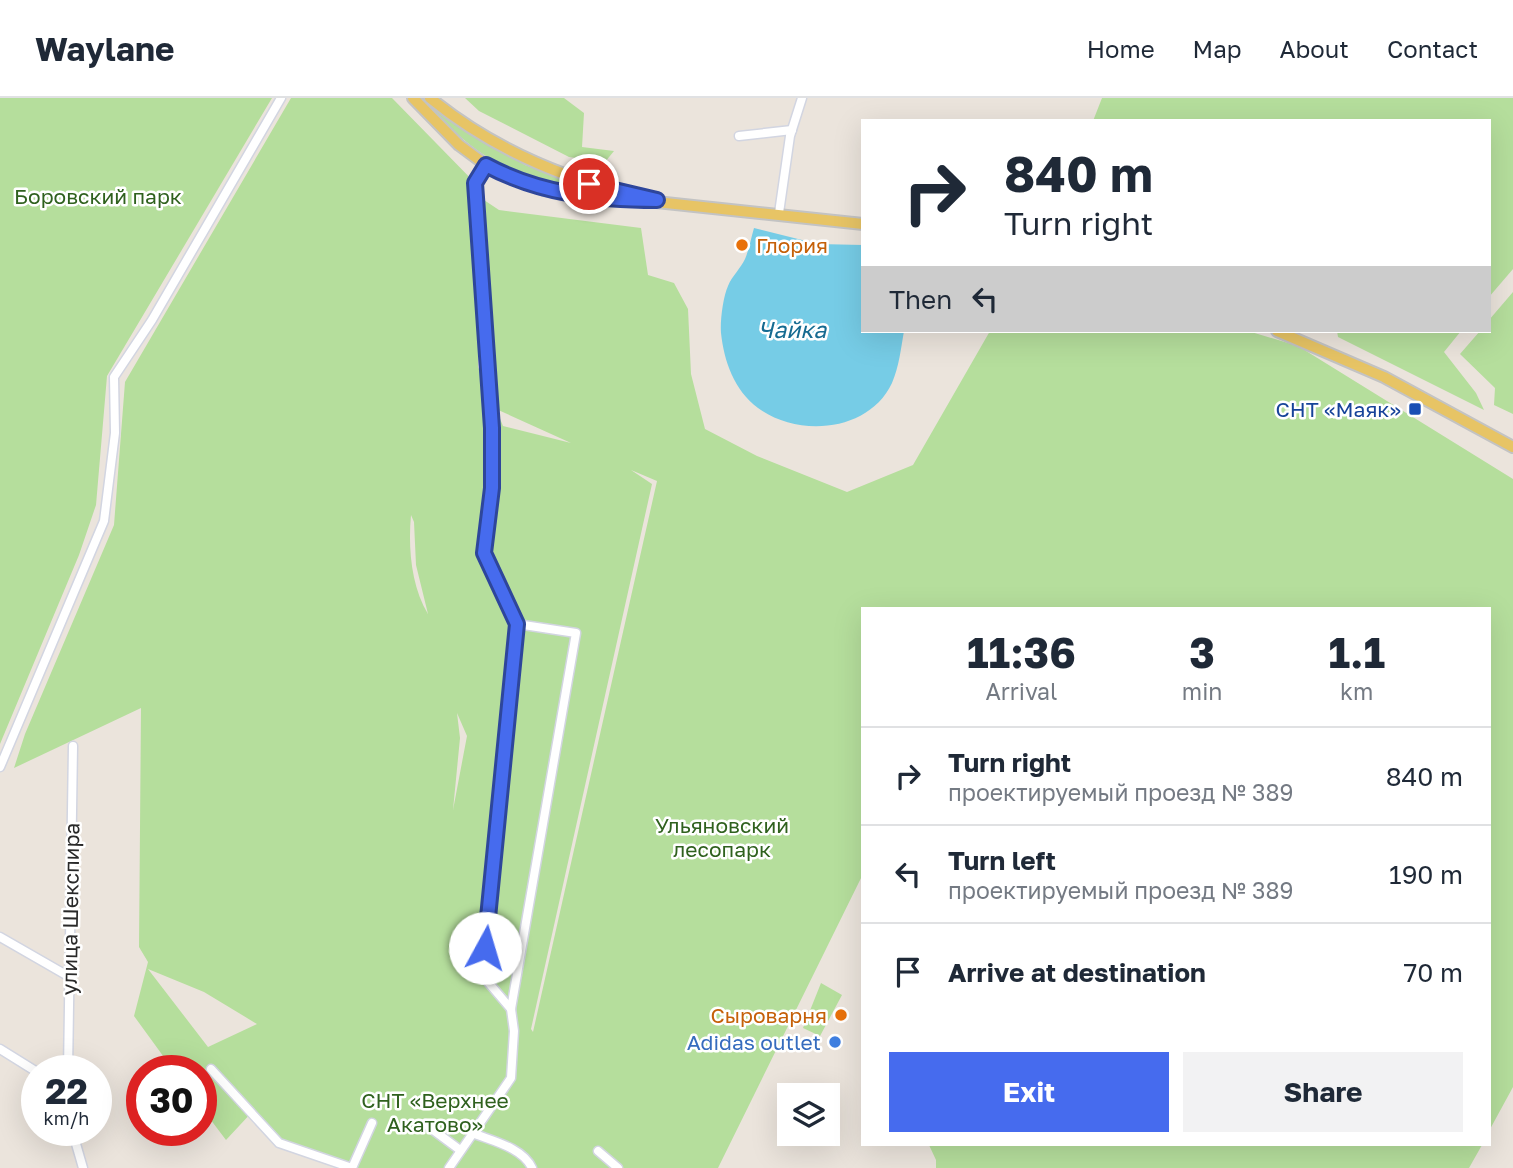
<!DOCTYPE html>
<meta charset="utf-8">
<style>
body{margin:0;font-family:"Golos Text",sans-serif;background:#f2f2f3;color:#1f2937;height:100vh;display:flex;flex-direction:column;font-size:26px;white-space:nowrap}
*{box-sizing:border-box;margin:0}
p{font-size:23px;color:#747a83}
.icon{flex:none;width:38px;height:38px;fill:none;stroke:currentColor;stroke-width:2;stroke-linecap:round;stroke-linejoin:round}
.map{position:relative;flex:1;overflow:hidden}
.details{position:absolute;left:861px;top:509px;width:630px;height:539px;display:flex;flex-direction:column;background:#fff;border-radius:0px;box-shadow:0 7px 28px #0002}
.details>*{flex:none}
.top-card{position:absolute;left:861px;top:21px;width:630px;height:214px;border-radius:0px;box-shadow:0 7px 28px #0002;background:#fff;color:#1f2937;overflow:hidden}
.buttons{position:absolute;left:777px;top:985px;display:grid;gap:14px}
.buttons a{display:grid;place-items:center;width:63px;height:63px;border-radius:0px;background:#fff;box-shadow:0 7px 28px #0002;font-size:35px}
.speed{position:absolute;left:21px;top:957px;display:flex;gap:14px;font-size:35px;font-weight:700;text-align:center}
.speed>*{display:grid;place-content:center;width:91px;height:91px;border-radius:50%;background:#fff;box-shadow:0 7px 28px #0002;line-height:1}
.speed small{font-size:18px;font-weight:400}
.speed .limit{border:10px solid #d22;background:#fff;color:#111}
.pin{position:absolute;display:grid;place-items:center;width:60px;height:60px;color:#fff;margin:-30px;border:4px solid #fff;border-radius:50%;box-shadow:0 2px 7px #0007}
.me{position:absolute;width:77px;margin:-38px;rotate:6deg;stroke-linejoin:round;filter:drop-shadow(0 0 5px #0008)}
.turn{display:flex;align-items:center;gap:24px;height:147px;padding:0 28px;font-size:32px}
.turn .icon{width:91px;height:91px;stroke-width:2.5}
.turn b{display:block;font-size:49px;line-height:60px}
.then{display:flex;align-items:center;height:66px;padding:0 28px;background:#0003;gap:14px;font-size:26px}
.eta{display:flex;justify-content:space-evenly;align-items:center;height:119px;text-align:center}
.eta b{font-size:42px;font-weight:700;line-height:49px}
.cta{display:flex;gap:14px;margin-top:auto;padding:14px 28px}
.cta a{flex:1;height:80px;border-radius:0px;background:#466bee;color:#fff;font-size:28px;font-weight:700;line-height:80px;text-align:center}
.cta a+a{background:#f2f2f3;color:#1f2937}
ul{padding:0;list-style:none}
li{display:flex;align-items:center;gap:21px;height:98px;padding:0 28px;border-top:2px solid #e0e1e3}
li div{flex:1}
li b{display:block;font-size:26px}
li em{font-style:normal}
header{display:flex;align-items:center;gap:42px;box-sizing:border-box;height:98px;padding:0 35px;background:#fff;border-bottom:2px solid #e0e1e3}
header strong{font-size:33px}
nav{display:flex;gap:38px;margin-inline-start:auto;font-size:24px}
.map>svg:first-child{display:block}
.green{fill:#b5de9c;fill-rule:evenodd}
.water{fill:#76cce6}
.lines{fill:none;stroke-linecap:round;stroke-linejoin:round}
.minor-casing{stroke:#d2d5e1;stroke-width:11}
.major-casing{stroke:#c3c3c3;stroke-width:14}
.minor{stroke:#fff;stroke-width:8}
.major{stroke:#e7c465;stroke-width:10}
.route-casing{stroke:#2e469b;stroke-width:18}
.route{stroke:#466bee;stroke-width:12}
.food-dot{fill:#e8710a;stroke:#fff;stroke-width:2.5}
.transit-dot{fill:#1a4fb4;stroke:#fff;stroke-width:2.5}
.shop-dot{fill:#3f7fe0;stroke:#fff;stroke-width:2.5}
.labels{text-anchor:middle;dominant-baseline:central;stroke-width:5;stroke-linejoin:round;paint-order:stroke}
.park-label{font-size:21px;fill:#2f611e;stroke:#fff}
.food-label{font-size:21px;fill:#c56008;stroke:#fff;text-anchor:start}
.transit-label{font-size:21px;fill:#164399;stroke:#fff;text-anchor:end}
.street-label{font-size:21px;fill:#292929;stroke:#fff}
.shop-label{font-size:21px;fill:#366cbe;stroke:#fff;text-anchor:end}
.water-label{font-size:23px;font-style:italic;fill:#166b91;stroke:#fff}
</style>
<header>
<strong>Waylane</strong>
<nav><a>Home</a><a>Map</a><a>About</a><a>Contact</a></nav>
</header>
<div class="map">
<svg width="1513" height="1070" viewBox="0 0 1513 1070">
<rect width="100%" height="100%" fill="#ebe4dc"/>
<g class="green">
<path d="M0 0H272L107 278 96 407 79 457 0 646Z"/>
<path d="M291 0H392L480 90 481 100 499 112 641 130 648 177 674 185 688 211 691 276 705 331 757 358 847 394 913 367 990 233H1248L1298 248 1513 381V989L1489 1033V511H863V776L718 1070H357L282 1043 253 1013 226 1042 201 1009V973H174L134 918 148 864 139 849 141 610 14 670 25 636 114 427 125 284ZM479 178 492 301 478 269ZM496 311 571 345 503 328ZM631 372 657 383 533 934 531 931 652 386ZM411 417 414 424 416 467 428 516C411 488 408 449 411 417ZM457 615 467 638 453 712 460 640ZM148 871 204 894 257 926 208 949Z"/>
<path d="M420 0 460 30 525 67 604 96C515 83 482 65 420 0Z"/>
<path d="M465 0H564L584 15 582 49 614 53 605 64 569 59 479 13Z"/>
<path d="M1102 0H1513V171L1489 199V23H1093Z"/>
<path d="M1513 194V316L1494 307 1495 290 1460 256 1480 233H1489V222Z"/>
<path d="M1337 233H1461L1444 254 1476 295 1484 312 1338 239Z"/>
<path d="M821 885 842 897 820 938 803 930Z"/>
<path d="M929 1047H1482L1469 1070H936V1062Z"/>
</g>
<path class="water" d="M754 130 818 146 863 147V233H904C901 250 899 269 892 285 869 334 798 340 758 310 734 292 724 263 721 235 720 223 723 199 728 188 732 178 741 170 745 161 749 152 751 140 754 130Z"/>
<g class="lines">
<g class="minor-casing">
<g id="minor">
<path d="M739 38 792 32"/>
<path d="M486 67 475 85 492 330V390L484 455 517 526 482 877 511 911"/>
<path d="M779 115 790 38 802 0"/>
<path d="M0 669 104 423 115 335 114 279 152 222 281 0"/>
<path d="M0 839 68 878"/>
<path d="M0 951 37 974"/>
<path d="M211 971 279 1045 352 1070"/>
<path d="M68 973 73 648"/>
<path d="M425 1026 460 1052"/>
<path d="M72 1032 83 1070"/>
<path d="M475 1036C493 1043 523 1050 532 1070"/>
<path d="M598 1053 618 1070"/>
<path d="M352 1070 372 1025"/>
<path d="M449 1070 511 980 514 933 511 911 576 535 517 526"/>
</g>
</g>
<g class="major-casing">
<g id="major">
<path d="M413 0 459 47 486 67 544 92 863 126"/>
<path d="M430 0C491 50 561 80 637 98"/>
<path d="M1277 233 1384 279 1513 349"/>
</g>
</g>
<use href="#minor" class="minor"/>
<use href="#major" class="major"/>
</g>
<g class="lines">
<g class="route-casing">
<path id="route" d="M485 850 517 526 484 455 492 390V330L475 85 486 67C540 96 597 102 657 102L589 86"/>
</g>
<use href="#route" class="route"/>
</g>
<g class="food-dot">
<circle cx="742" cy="147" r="7"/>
<circle cx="841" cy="917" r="7"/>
</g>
<rect class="transit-dot" x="1408" y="304" width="14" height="14" rx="3.5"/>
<circle class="shop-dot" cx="835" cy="944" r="7"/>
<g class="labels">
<g class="park-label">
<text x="98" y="98">Боровский парк</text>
<text x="722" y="727">Ульяновский<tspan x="722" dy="24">лесопарк</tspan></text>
<text x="435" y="1002">СНТ «Верхнее<tspan x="435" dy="24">Акатово»</tspan></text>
</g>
<g class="food-label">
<text x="756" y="147">Глория</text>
<text x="827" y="917" text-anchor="end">Сыроварня</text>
</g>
<g class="transit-label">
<text x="1401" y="311">СНТ «Маяк»</text>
</g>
<g class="street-label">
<text transform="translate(70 811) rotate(-89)">улица Шекспира</text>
</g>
<g class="shop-label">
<text x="821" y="944">Adidas outlet</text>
</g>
<g class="water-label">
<text x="792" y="231">Чайка</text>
</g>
</g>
</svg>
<div class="buttons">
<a><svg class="icon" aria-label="layers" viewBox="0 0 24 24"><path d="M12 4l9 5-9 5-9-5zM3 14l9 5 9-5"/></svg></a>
</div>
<div class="speed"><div>22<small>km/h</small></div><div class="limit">30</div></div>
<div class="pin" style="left:589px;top:86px;background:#d93025"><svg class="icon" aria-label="arrive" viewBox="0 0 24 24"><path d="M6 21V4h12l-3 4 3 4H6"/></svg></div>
<svg class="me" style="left:485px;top:850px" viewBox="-20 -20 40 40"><circle r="19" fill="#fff"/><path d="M0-13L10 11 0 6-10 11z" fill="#466bee"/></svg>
<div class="top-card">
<div class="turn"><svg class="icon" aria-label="right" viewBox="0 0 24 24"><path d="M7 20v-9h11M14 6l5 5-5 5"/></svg><div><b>840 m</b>Turn right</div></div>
<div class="then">Then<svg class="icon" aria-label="left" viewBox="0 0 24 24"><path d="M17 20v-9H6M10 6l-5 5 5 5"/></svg></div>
</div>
<section class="details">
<div class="eta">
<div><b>11:36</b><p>Arrival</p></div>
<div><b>3</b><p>min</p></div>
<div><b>1.1</b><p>km</p></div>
</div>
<ul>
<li><svg class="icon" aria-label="right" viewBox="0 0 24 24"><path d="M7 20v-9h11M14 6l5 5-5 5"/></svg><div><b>Turn right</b><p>проектируемый проезд № 389</p></div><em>840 m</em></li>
<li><svg class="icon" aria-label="left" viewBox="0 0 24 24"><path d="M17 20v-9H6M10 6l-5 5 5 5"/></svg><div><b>Turn left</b><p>проектируемый проезд № 389</p></div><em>190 m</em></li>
<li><svg class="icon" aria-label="arrive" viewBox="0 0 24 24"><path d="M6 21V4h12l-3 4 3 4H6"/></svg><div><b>Arrive at destination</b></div><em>70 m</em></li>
</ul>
<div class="cta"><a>Exit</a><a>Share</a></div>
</section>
</div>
